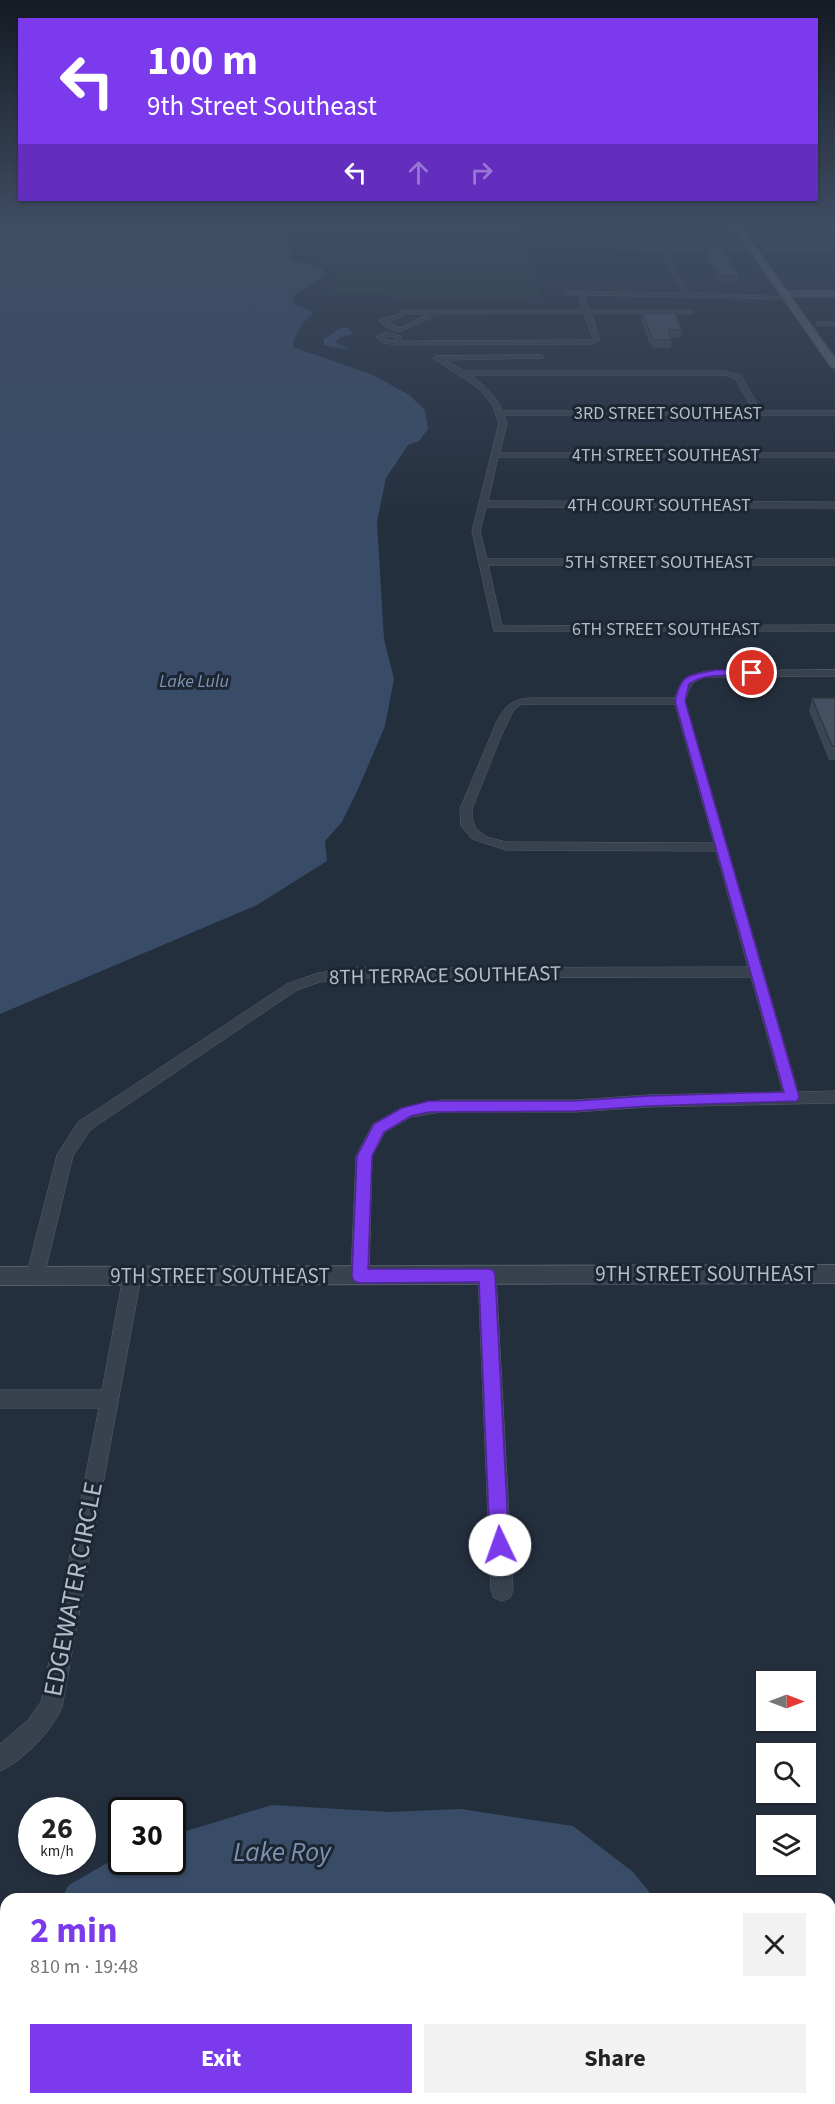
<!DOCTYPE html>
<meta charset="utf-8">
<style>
body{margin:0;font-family:"Source Sans 3",sans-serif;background:#f2f2f2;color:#222;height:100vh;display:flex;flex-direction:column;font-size:22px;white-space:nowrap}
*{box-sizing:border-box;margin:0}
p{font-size:20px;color:#767676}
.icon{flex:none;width:33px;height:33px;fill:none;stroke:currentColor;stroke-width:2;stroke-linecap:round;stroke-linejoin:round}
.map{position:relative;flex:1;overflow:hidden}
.drawer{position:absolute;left:0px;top:1893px;width:836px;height:212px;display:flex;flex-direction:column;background:#fff;border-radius:18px 18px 0 0;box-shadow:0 2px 4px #0004}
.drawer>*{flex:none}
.guide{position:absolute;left:18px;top:18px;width:800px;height:183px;border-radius:0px;box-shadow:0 2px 4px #0004;background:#7c3aed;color:#fff;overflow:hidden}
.needle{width:39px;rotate:90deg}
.buttons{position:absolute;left:756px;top:1671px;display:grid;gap:12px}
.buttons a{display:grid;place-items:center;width:60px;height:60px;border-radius:0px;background:#fff;box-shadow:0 2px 4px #0004;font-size:30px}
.speed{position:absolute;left:18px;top:1797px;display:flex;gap:12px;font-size:30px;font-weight:700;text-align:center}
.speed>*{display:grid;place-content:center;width:78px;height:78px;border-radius:50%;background:#fff;box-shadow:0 2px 4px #0004;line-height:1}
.speed small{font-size:15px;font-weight:400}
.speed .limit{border:3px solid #111;border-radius:9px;background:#fff;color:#111}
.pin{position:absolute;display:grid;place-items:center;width:51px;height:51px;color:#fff;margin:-26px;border:3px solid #fff;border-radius:50%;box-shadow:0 2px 6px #0007}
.me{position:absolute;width:66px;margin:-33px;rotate:357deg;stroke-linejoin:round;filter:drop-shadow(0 0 4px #0008)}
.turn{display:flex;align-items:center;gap:21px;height:126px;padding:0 30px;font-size:27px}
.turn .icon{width:78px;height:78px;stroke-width:2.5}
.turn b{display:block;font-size:42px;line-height:51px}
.lanes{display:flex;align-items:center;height:57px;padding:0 30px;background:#0003;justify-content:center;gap:30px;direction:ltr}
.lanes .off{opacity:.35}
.round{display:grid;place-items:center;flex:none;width:63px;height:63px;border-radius:0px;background:#f2f2f2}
.overview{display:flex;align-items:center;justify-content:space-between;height:102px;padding:0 30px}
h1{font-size:36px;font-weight:700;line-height:45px;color:#7c3aed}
.primary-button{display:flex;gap:12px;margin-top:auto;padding:12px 30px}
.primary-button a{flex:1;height:69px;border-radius:0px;background:#7c3aed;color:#fff;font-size:24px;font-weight:700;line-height:69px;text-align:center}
.primary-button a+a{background:#f2f2f2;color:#222}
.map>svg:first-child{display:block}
.green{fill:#263c3f}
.water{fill:#394c67}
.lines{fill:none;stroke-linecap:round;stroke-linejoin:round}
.minor-casing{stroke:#565f6c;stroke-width:1}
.tertiary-casing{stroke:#565f6c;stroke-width:2}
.secondary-casing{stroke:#565f6c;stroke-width:1}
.primary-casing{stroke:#414a57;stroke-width:2}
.minor{fill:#38414e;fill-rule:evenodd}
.tertiary{fill:#38414e;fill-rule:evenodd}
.secondary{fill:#465061;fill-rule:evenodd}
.primary{fill:#56606e;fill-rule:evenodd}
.wall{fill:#3b4654}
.building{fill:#455162;stroke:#303945;stroke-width:1.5}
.route{fill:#7c3aed;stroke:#51269a;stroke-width:1.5}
.labels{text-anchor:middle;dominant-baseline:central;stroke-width:6;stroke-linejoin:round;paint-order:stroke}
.far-street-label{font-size:18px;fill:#b4bcc9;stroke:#1d2633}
.far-water-label{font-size:18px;font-style:italic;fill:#7c92b1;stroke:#1d2633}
.street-label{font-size:21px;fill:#b4bcc9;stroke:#1d2633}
.near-street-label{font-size:26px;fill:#b4bcc9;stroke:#1d2633}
.near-water-label{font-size:27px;font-style:italic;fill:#7c92b1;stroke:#1d2633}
</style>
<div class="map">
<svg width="835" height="2104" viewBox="0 0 835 2104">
<rect width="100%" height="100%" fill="#242f3e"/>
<path class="green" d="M309 227H515L510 229 526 233 527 246 371 248 367 251 374 255 378 254 373 250 378 249 528 250 540 297 394 298 379 293 325 294 335 288 336 278 327 268 310 262 314 256H296L294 251 304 248 289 244 288 242 328 240 289 238Z"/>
<g class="water">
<path d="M23 227H307L286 238 288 240H326L287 242 286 245 302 248 291 251 292 259 325 268V276L298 292 292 300 295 305 312 311 311 316C302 322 293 336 293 347L373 375 409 395 425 410 428 429 419 441 408 445 386 478 377 522 384 639 394 679 385 726 359 787 342 822 325 841 327 861 257 905 0 1014V230Z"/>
<path d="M342 327 348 328 353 334 341 337 335 342 351 350 324 345V339Z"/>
<path d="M272 1805 389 1812 461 1809 573 1826 633 1872 655 1899H61L69 1885 121 1855 122 1862H172L173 1835Z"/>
<path d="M6 1992V2098H822L826 2104H0V2002Z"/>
</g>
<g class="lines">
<g class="minor-casing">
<g id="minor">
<path d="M425 245 427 248 374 251 377 254 374 256 368 252 371 247Z"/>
<path d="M662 245 756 249 666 250 689 293 789 297 786 299 584 295 589 310H691L694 312 691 314 591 313 600 340 592 344 398 345 383 343 376 337 386 332 401 336 402 341 591 340 593 339 584 313 432 314V317L400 332 385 327 378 320 396 315 402 310H583L578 295 565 294 567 291 683 293 661 250 614 248ZM404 314H426V315L400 328 386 321 400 318ZM391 336 396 338 395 341 387 340 383 337Z"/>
<path d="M765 246H835V250L763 249Z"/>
<path d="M818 322H835V326L816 325Z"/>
<path d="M542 355 544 358 445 360 465 371H724L741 375 761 411H835V415H504L507 423 500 453H835V457H498L488 501 835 502V508L486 507 480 531 487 559H835V565H488L502 626 835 625V631H494L472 531 499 423 492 404 478 388 433 358 436 356ZM471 375H724L735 378 753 411H502C497 396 484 385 471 375Z"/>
<path d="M835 670V676L707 677C691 681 690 686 685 701L798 1092 835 1091V1103L648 1107 575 1112H441L411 1117 385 1132 372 1156 369 1276 366 1281 360 1283 354 1281 351 1276 356 1156 373 1124 401 1108 441 1100H575L648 1095 783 1092 751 977 353 978 320 982 297 990 90 1130 73 1156 44 1276 41 1281 35 1283 29 1281 26 1276 57 1155 78 1122 287 984 318 973 353 968 748 967 716 851 506 850 472 839 461 826 460 809 497 721C506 705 512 699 531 698H675C682 676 686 676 707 671ZM534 704H675L714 843 506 842 487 837 476 829 472 818V809L501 736 513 711 520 705Z"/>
<path d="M487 1268 493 1270 496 1275 513 1590 510 1598 502 1601 494 1598 491 1590 478 1275 481 1270Z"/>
<path d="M132 1270 138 1272 141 1277 62 1707C53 1730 23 1761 0 1771V1744L28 1720 41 1702 99 1408H0V1390H102L123 1277 126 1272Z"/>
</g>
</g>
<g class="tertiary-casing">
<path id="tertiary" d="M835 1265V1283L0 1285V1267Z"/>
</g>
<g class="secondary-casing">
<path id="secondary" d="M835 291V297H784L780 294 784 291Z"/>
</g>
<g class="primary-casing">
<path id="primary" d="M733 227H741L835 358V368L831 367Z"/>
</g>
<use href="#minor" class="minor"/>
<use href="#tertiary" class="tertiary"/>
<use href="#secondary" class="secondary"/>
<use href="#primary" class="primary"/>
</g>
<g class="wall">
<path d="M705 250 739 276V281H720L705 255Z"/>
<path d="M642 313 682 330 681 338H671L672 340 671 348H652L641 321Z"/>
<path d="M812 698H835V760H829L809 711Z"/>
</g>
<g class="building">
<path d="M705 250H723L739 276H721Z"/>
<path d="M642 313H675L682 330H668L672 340H653Z"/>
<path d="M812 698H835V746H832Z"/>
</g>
<linearGradient id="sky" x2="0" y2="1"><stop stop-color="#141a22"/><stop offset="0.43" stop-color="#3f4d63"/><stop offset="1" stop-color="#3f4d63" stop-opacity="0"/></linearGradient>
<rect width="835" height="522" fill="url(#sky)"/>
<path class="route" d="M716 670H752L757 673 752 676C732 676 706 672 689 684L685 701 799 1097 797 1101 648 1106 575 1111 429 1112 411 1116 384 1132 372 1156 368 1269H487L493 1270 495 1275 509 1545 506 1552 500 1555 493 1552 490 1545 479 1282 360 1283 354 1281 352 1276 357 1156 374 1124 402 1108 429 1101H575L648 1096 784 1092 675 701C682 672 688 676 716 670Z"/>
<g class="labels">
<g class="far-street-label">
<text x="668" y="413">3RD STREET SOUTHEAST</text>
<text x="666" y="455">4TH STREET SOUTHEAST</text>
<text x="659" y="505">4TH COURT SOUTHEAST</text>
<text x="659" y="562">5TH STREET SOUTHEAST</text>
<text x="666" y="629">6TH STREET SOUTHEAST</text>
</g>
<g class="far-water-label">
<text x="194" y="681">Lake Lulu</text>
</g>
<g class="street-label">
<text transform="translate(445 975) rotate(-1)">8TH TERRACE SOUTHEAST</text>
<text x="705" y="1274">9TH STREET SOUTHEAST</text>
<text x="220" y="1276">9TH STREET SOUTHEAST</text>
</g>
<g class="near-street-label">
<text transform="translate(73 1589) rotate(-79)">EDGEWATER CIRCLE</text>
</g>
<g class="near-water-label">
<text x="282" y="1852">Lake Roy</text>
</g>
</g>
</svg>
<div class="buttons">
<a><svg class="needle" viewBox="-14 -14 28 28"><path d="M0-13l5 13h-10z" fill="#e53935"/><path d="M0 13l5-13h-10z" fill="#767676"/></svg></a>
<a><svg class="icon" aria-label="search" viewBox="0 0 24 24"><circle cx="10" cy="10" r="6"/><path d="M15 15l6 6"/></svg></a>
<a><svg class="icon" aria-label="layers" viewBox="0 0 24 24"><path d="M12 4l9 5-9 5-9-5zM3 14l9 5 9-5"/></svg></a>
</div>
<div class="speed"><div>26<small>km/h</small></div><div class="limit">30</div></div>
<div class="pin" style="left:752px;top:673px;background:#d93025"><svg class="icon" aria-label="arrive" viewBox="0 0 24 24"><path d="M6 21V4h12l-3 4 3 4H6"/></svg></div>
<svg class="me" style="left:500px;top:1545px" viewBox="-20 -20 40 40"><circle r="19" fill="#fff"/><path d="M0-13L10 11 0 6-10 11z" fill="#7c3aed"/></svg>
<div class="guide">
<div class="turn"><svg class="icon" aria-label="left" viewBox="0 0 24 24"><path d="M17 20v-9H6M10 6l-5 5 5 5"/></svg><div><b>100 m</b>9th Street Southeast</div></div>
<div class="lanes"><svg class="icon" aria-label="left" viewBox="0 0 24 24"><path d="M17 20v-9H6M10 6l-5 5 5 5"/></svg><svg class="icon off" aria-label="ahead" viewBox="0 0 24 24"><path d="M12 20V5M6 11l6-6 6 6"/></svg><svg class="icon off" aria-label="right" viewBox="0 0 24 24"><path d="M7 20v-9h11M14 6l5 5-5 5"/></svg></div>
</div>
<section class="drawer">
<div class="overview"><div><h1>2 min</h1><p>810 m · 19:48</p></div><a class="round"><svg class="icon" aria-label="close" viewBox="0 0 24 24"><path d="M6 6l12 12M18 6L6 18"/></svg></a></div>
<div class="primary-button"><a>Exit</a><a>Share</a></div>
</section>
</div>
